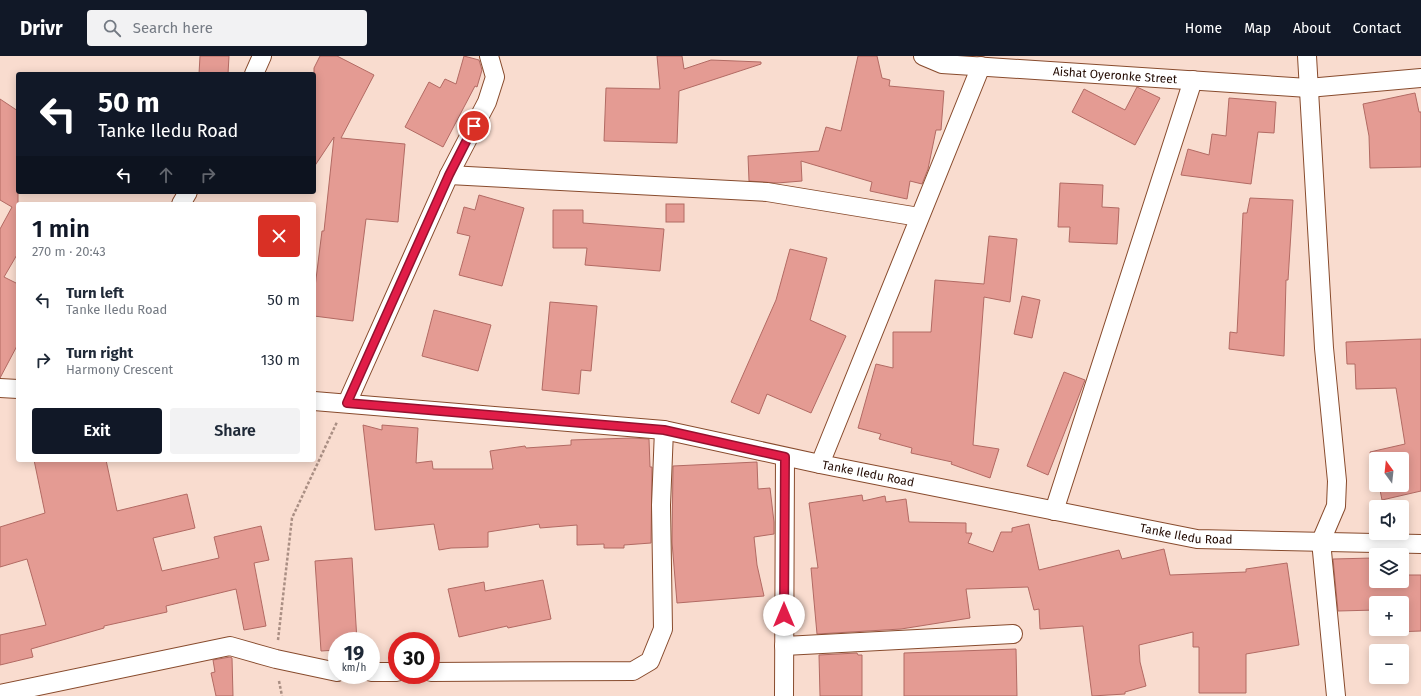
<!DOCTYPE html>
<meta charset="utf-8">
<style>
body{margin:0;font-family:"Fira Sans",sans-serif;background:#f2f2f3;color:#1f2937;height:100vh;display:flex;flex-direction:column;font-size:15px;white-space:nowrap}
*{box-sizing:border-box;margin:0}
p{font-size:13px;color:#747a83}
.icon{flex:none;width:22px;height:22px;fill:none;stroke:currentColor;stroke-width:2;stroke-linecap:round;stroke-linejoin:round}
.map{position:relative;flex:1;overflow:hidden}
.drawer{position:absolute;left:16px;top:146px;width:300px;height:260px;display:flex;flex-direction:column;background:#fff;border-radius:4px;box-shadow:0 2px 10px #0003}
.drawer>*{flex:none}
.top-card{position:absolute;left:16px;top:16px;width:300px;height:122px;border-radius:4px;box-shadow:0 2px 10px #0003;background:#111827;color:#fff;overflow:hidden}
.needle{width:26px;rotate:345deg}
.tools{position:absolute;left:1369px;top:396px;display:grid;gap:8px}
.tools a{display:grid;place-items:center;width:40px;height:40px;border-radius:4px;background:#fff;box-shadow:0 2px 10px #0003;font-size:20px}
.speed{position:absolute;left:328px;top:576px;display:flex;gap:8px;font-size:20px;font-weight:700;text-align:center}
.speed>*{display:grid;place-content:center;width:52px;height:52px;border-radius:50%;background:#fff;box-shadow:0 2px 10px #0003;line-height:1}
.speed small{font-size:10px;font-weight:400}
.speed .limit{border:6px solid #d22;background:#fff;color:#111}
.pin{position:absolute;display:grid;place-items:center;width:34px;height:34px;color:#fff;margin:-17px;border:2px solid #fff;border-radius:50%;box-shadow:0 1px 4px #0007}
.me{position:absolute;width:44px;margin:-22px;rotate:0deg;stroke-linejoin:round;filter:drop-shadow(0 0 3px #0008)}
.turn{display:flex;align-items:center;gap:14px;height:84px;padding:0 16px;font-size:18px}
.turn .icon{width:52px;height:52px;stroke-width:2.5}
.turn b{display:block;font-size:28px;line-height:34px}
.lanes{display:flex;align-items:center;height:38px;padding:0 16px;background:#0003;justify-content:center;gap:20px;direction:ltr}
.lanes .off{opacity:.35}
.round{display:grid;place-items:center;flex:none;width:42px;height:42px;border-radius:4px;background:#f2f2f3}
.head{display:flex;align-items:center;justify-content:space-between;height:68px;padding:0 16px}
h1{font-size:24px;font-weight:600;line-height:30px;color:#111827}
.button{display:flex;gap:8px;margin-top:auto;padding:8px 16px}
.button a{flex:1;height:46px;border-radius:4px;background:#111827;color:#fff;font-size:16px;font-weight:600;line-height:46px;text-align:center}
.button a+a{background:#f2f2f3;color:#1f2937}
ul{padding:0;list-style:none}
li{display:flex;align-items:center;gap:12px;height:60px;padding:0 16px}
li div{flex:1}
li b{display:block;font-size:15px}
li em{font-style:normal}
header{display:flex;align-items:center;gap:24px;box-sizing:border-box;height:56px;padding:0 20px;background:#111827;color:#fff}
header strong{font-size:19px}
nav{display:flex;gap:22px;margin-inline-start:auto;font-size:14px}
.search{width:280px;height:36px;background:#f2f2f3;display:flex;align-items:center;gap:10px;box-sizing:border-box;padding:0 14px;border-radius:4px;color:#747a83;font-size:15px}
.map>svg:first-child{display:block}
.building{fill:#e49b93;stroke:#b26a63}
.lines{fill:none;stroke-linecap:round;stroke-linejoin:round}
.street-casing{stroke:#884b2d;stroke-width:20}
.path{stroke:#aa8f84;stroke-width:2.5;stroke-dasharray:3 2;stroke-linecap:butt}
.street{stroke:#fff;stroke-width:18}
.route-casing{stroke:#92132f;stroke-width:10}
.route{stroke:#e11d48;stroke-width:7}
.labels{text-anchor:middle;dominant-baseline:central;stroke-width:3;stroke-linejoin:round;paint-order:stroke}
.street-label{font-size:12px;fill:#210901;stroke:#fcede6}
</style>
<header>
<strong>Drivr</strong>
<div class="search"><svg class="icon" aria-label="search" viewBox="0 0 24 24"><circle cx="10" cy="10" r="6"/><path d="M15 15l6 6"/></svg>Search here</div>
<nav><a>Home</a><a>Map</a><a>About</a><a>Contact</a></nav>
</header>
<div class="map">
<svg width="1421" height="640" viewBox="0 0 1421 640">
<rect width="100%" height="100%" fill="#f9dccf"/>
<g class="building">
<path d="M200 0H229L228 18H199Z"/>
<path d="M320 0H337L374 19 341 82 405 88 398 166 366 163 353 265 314 260V239L322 175H324L334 81 314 111V12Z"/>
<path d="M464 0 479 4 482 14 477 31 475 30 443 91 405 71 429 26 440 32 445 23 456 28Z"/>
<path d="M657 0H682L684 13 711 4 761 6V8L679 35 677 87 604 85 606 32 660 33Z"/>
<path d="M858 0H877L882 22 890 24 889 30 944 35 941 74H936L928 113 922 128 910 125 907 143 870 135 872 126 801 105 802 125 777 127 749 125 748 100 819 95 826 71 841 75Z"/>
<path d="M1137 31 1160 42 1135 89 1072 56 1084 33 1125 54Z"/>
<path d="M1415 37 1419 56H1421V111L1370 112 1369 80 1363 48Z"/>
<path d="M1229 42 1276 46 1274 77 1258 76 1251 128 1181 119 1188 93 1209 99 1212 78 1226 80Z"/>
<path d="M0 43 18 55V197L4 221 18 228V288L0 322V173L12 151 0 144Z"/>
<path d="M1060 127 1103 129 1102 151 1119 152 1117 188 1069 186 1070 171H1058Z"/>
<path d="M479 139 524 152 502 230 459 219 470 180 457 177 464 151 475 154Z"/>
<path d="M1250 142 1293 144 1288 224H1286L1284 300 1229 293 1230 276 1237 277 1243 157H1247Z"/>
<rect x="666" y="148" width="18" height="18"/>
<path d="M553 154H583V167L664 173 660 215 585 209 587 192H553Z"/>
<path d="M989 180 1017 183 1010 246 984 241 973 389 999 393 990 422 951 408 952 406 911 397 912 392 879 383 881 378 858 372 876 308 893 312V276H931L935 224 984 228Z"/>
<path d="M790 193 827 202 810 264 846 280 811 357 767 338 759 358 731 346 776 244Z"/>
<path d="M1022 240 1040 244 1032 282 1014 278Z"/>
<path d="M550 246 597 250 591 315 581 314 579 338 542 334Z"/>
<path d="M434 254 491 269 478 315 422 300Z"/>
<path d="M1421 283V435L1382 444 1379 429H1402V403H1376V419L1370 396 1405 388 1396 332 1356 333 1355 308H1347L1346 286Z"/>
<path d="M1064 316 1085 324 1048 419 1027 410Z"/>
<path d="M363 369 382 374V369L418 372 416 407 432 405 433 413H493L490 395 525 390 526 392 571 389V384L632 382 649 383 650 411H652L651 487 624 489V492H604V488L577 489V469L540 472 539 468 488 476V491L451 492 439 494 434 468 375 474Z"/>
<path d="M34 404H106L117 455 187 438 195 472 153 482 162 515 219 502 214 481 261 470 269 504 254 507 266 570 244 574 236 533 166 550 167 556 104 570V572L31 593 33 601 0 609V579L46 569 27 503 0 511V471L45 457Z"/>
<path d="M757 406 758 433 770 432 774 466V478L754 481 757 509 764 540 677 547 672 486 673 410Z"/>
<path d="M862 439 863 445 885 440 886 446 906 443 909 466 966 467V477H972L968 487 993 496 1001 476H1012V472L1029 468 1039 514 1119 494 1122 503 1164 493 1170 519 1246 516V513L1287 507 1299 589 1246 598V637H1199V591H1193V576L1139 589 1140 606 1146 630 1125 636V638L1092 640 1083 570 1040 573 1039 553 1034 554 1028 531 966 533 970 562 901 573 817 578 811 512H818L809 447Z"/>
<path d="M352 502 357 585H337V594L321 595 315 505Z"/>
<path d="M1373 502V520H1376V525H1402V519H1421V575L1393 576V573H1402V547H1376V554L1338 555 1333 503Z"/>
<path d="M543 524 551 563 508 572 507 570 459 581 448 533 484 526 485 535Z"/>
<path d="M1016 593 1017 640H904V597Z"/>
<path d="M857 597 858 599H862V640H820L819 599Z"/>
<path d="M230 601 232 602 233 640H216L211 617 215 616 213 604Z"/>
</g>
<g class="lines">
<g class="street-casing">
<g id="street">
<path id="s1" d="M923 0 942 8 1308 32 1421 22"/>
<path d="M1307 0 1324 292 1337 425 1336 450 1321 485 1336 640"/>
<path d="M254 18 262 0"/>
<path d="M449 119 767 136 919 161"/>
<path d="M181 148 188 136"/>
<path d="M0 332 18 333"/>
<path id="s2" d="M314 345 664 374 820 408 1197 483 1421 488"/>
<path d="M347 347 449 119 487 46 495 21 489 0"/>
<path d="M820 408 981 10"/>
<path d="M1054 455 1193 24"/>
<path d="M784 590 1013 578"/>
<path d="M371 616H397"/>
<path d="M431 616 633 615 650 605 663 573 661 449 664 374"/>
<path d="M0 638 230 590 276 603 337 616"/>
<path d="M784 640 785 401"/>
</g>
</g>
<g class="path">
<path d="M278 584 292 462 337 366"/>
<path d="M279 625 282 640"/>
</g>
<use href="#street" class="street"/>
</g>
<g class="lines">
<g class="route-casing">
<path id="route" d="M474 70 449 119 347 347 664 374 785 401 784 559"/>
</g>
<use href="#route" class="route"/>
</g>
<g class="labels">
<g class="street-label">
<text stroke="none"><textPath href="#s1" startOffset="194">Aishat Oyeronke Street</textPath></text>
<text stroke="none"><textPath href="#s2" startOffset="560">Tanke Iledu Road</textPath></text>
<text stroke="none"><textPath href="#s2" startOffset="884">Tanke Iledu Road</textPath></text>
</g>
</g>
</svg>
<div class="tools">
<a><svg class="needle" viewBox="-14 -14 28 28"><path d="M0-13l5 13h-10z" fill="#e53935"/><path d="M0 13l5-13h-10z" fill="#747a83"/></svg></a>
<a><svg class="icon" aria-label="sound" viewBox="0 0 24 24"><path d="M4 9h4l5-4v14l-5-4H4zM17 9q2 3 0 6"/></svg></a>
<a><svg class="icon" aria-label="layers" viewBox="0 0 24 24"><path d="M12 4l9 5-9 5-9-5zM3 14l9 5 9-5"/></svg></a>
<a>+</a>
<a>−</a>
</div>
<div class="speed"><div>19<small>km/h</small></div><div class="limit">30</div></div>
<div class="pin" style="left:474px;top:70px;background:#d93025"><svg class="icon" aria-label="arrive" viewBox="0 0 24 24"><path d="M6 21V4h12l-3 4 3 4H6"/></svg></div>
<svg class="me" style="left:784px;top:559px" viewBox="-20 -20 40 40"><circle r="19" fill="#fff"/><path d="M0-13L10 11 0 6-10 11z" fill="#e11d48"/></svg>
<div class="top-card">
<div class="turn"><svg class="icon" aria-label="left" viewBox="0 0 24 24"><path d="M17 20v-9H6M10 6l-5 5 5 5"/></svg><div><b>50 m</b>Tanke Iledu Road</div></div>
<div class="lanes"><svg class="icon" aria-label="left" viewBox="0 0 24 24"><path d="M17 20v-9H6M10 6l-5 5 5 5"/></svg><svg class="icon off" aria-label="ahead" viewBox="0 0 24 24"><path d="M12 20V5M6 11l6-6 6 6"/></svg><svg class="icon off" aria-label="right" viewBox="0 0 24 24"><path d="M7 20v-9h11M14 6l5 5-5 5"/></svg></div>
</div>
<section class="drawer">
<div class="head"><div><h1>1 min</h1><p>270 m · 20:43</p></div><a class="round" style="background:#d93025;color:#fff"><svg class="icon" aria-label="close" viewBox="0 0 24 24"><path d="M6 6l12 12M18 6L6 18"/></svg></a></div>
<ul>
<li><svg class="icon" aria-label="left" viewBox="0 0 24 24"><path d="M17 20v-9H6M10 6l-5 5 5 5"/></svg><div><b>Turn left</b><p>Tanke Iledu Road</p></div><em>50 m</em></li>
<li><svg class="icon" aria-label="right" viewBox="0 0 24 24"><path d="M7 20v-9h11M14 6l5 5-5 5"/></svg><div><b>Turn right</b><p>Harmony Crescent</p></div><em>130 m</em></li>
</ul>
<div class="button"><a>Exit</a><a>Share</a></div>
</section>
</div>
